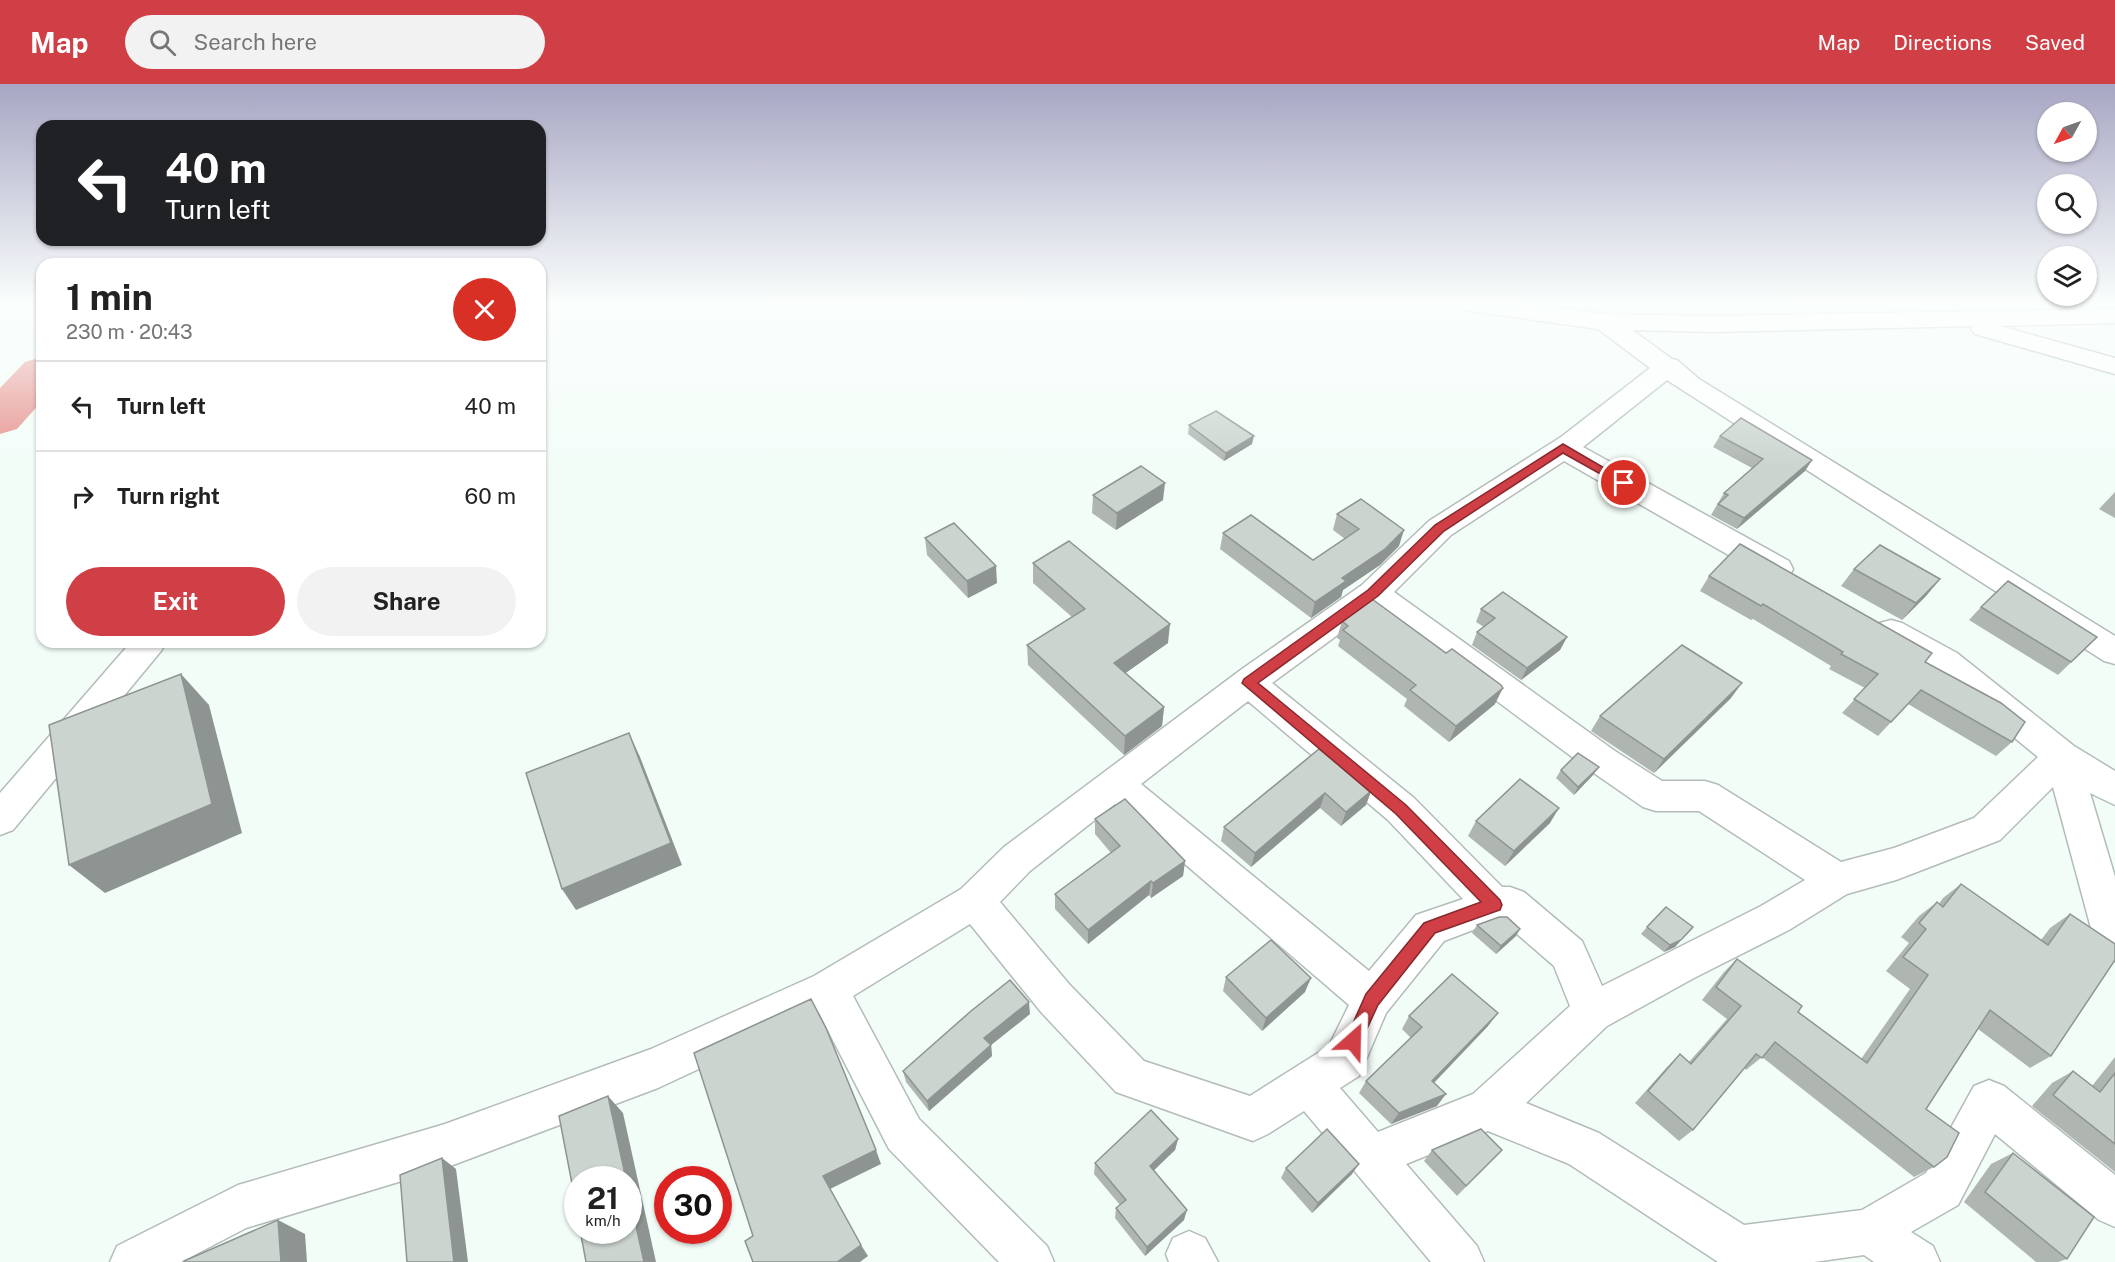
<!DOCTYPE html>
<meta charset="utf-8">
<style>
body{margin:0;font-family:"Public Sans",sans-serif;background:#f2f2f2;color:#222;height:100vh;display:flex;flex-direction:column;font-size:22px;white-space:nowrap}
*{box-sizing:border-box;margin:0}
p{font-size:20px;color:#767676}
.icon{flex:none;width:33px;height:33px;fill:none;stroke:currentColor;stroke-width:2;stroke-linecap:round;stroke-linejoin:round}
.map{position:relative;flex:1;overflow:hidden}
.sheet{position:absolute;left:36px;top:174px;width:510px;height:390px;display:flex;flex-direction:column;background:#fff;border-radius:18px;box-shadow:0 2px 4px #0004}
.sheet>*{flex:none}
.guide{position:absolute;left:36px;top:36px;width:510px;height:126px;border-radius:18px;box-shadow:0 2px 4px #0004;background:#202124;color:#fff;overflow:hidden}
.needle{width:39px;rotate:230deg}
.fabs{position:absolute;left:2037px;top:18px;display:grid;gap:12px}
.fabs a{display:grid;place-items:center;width:60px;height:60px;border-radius:50%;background:#fff;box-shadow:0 2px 4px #0004;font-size:30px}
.speed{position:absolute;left:564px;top:1082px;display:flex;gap:12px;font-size:30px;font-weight:700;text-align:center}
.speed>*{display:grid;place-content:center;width:78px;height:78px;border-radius:50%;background:#fff;box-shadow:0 2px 4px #0004;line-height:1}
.speed small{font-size:15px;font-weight:400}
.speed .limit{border:9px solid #d22;background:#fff;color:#111}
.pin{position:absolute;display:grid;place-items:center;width:51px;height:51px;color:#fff;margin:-26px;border:3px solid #fff;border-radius:50%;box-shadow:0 2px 6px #0007}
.me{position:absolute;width:66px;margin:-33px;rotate:25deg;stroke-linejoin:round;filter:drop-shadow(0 0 4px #0008)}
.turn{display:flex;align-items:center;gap:21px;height:126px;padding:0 30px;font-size:27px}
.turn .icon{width:78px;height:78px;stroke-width:2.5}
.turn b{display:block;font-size:42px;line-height:51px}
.round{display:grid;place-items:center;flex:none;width:63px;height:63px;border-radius:32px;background:#f2f2f2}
.headline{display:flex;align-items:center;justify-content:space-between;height:102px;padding:0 30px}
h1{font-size:36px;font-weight:700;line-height:45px}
.primary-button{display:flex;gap:12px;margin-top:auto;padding:12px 30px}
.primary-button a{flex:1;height:69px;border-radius:36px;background:#cf3f45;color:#fff;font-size:24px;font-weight:700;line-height:69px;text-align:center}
.primary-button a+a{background:#f2f2f2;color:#222}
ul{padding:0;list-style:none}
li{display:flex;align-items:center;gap:18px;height:90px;padding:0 30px;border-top:2px solid #e0e0e0}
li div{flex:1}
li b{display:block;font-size:22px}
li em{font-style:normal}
header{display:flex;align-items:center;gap:36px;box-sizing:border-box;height:84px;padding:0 30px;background:#cf3f45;color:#fff}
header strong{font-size:28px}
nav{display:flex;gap:33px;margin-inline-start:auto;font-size:21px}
.search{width:420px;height:54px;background:#f2f2f2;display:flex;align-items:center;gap:15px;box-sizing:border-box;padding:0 21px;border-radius:33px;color:#767676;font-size:22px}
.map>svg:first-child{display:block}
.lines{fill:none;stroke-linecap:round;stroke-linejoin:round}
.river{fill:#e6908c;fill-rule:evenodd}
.minor-casing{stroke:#b3bcb8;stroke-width:3}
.minor{fill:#fff;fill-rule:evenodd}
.wall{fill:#afb6b2}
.shaded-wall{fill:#8e9491}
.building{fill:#cbd4cf;stroke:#8e9491;stroke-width:1.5}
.route{fill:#cf3f45;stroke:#87292d;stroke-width:1.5}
</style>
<header>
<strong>Map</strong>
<div class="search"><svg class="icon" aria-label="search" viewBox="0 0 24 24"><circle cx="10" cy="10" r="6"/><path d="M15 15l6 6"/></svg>Search here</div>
<nav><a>Map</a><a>Directions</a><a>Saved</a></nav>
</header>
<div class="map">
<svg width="2115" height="1178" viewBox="0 0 2115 1178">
<rect width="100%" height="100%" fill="#f3fdf8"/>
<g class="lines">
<path class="river" d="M42 273V317L17 345 0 350V304L25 278Z"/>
<g class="minor-casing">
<g id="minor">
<path d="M1459 220H1528L1605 230 1713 232 2115 225V239L2000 242 2115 274V290L1975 250 1971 245 1973 242 1713 248 1632 246 1672 275 1677 276 1699 295 2115 552V580L2104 577 1667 296 1583 363 1789 477 1793 485 1789 493 1778 496 1767 493 1564 377 1451 451 1394 508 1615 667 1662 697H1705L1718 701 1841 778 1894 764 1974 734 2038 673 1933 587 1880 557 1875 548 1880 539 1891 536 1902 539 1957 569 2074 662 2115 687V721L2090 709 2115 793V877L2101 872 2095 859 2053 703 2000 756 1896 796 1847 810 1789 846 1694 894 1607 942 1526 1019 1599 1049 1744 1141 1862 1126 1926 1089 1974 1002 1989 996 2004 1002 2115 1091V1143L2099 1136 1995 1050 1958 1121 1911 1148 1933 1162 1940 1178H1874L1864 1171 1814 1178H1718L1569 1080 1488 1047 1406 1080 1477 1162 1484 1178H1431L1304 1027 1268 1050 1253 1057 1116 1008 1041 928 970 840 853 912 919 1035 1047 1162 1054 1178H999L889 1065 819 929 658 1004 445 1084 246 1144 181 1178H110L117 1162 238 1101 445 1040 651 965 814 892 961 805 1004 763 1242 585 1362 501 1429 437 1561 353 1650 284 1598 245 1471 227 1462 225ZM1373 525 1591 687 1643 723 1656 727H1699L1805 796 1761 822 1602 902 1582 857 1524 808 1510 803H1502L1414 714 1272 599ZM1248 617 1388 736 1463 815 1416 831 1369 887 1141 700ZM1115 720 1349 921 1329 962 1250 1012 1144 977 1069 900 1000 818 1030 787ZM1494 838H1503L1554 882 1570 922 1473 1010 1378 1048 1340 1004 1359 992 1386 929 1444 857Z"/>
<path d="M131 558H166L161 567 13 746 0 751V709Z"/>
<path d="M1189 1147 1205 1154 1218 1178H1169L1166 1170 1173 1154Z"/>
</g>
</g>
<use href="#minor" class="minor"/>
</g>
<g class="wall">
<path d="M1189 341 1252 360 1224 377 1188 350Z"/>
<path d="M1720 352 1812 376 1805 387 1737 445 1711 431 1724 409 1752 384 1713 363Z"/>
<path d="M2115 408V434L2099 425Z"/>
<path d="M1093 411 1163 416 1116 446 1092 429Z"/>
<path d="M1337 430 1399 462 1380 481 1343 506 1341 513 1311 534 1220 465 1223 449 1313 476 1345 455 1333 446Z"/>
<path d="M925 454 997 499 968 514 927 471Z"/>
<path d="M1033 479 1168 559 1125 589 1164 623 1162 642 1124 671 1028 581 1027 561 1072 533 1033 499Z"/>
<path d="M1854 485 1940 495 1926 512 1902 536 1841 502Z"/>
<path d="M1709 492 1925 578 2012 658 1996 672 1908 620 1878 652 1842 629 1865 604 1829 585 1831 582 1753 535 1751 536 1700 507Z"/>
<path d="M1981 523 2097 553 2058 591 1969 536Z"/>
<path d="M1481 525 1567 553 1560 566 1521 596 1472 561 1477 548 1484 543 1476 538Z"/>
<path d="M1342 537 1495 620 1449 658 1404 622 1407 615 1338 562 1340 556 1337 554Z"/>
<path d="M1731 614 1654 689 1591 647 1600 632Z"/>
<path d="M1319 665 1371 707 1366 721 1341 742 1320 724 1251 783 1221 757 1224 743Z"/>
<path d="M1599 683 1593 691 1574 711 1556 694 1561 686Z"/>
<path d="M1095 735 1185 777 1183 792 1151 814 1149 811 1088 860 1055 825V810L1111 769 1095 750Z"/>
<path d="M1476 737 1550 739 1505 782 1468 752Z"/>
<path d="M1961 800 2041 856 2050 844 2070 830 2051 972 2030 984 1978 945 1926 1025 1934 1083 1914 1093 1762 973 1746 986 1744 984 1693 1046 1679 1057 1635 1019 1667 983 1680 970 1689 978 1727 935 1702 916 1724 888 1737 875 1798 928 1861 975 1910 905 1886 887 1909 859 1901 853 1919 832 1937 818 1939 820 1943 814Z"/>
<path d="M1477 841 1516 852 1496 870 1472 849Z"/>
<path d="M1647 843H1693L1675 863 1664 868 1641 850Z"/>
<path d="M1226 893 1305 908 1262 947 1223 907Z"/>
<path d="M1030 930 991 961 992 972 929 1027 906 998 903 987Z"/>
<path d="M1409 932 1488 942 1434 999 1437 1022 1391 1040 1359 1009 1366 997 1411 954 1402 945Z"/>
<path d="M2115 973V1088L2032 1022 2052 999 2073 987 2092 1002Z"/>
<path d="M1178 1055 1175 1066 1154 1086 1184 1136 1145 1172 1115 1134 1116 1124 1120 1121 1094 1090 1095 1079Z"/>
<path d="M1432 1066H1502L1457 1112 1424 1077Z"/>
<path d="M2013 1069 2067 1175 2058 1178H2036L1964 1118 1991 1080Z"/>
<path d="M1286 1084 1352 1090 1312 1129 1281 1094Z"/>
</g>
<g class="shaded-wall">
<path d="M1254 352 1252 360 1224 377 1226 369Z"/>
<path d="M1812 376 1805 387 1737 445 1744 434Z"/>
<path d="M1165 399 1163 416 1116 446 1117 429Z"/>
<path d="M1404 446 1399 462 1380 481 1343 506 1341 513 1311 534 1315 518 1342 494Z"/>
<path d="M996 482 997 499 968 514 967 497Z"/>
<path d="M1940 495 1926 512 1902 536 1916 519Z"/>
<path d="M1170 540 1168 559 1113 598 1114 579Z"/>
<path d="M1567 553 1560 566 1521 596 1527 584Z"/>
<path d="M181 590 209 621 242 749 105 809 69 781Z"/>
<path d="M1742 599 1731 614 1654 689 1664 675Z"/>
<path d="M1503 604 1495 620 1449 658 1456 642Z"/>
<path d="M1164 623 1162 642 1124 671 1125 652Z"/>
<path d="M629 649 640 673 682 781 576 826 562 805Z"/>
<path d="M1599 683 1593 691 1574 711 1578 703Z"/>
<path d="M1371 707 1366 721 1341 742 1346 728Z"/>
<path d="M1325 709 1320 724 1251 783 1255 769Z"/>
<path d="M1559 724 1550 739 1505 782 1514 767Z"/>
<path d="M1185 777 1183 792 1151 814 1153 799Z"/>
<path d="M1151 797 1149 811 1088 860V846Z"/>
<path d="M1520 845 1516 852 1496 870 1501 862Z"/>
<path d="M1681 856 1675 863 1664 868 1670 861Z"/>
<path d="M1311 894 1305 908 1262 947 1266 934Z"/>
<path d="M1029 918 1030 930 986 965 984 954Z"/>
<path d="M1498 929 1488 942 1424 1009 1432 997Z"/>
<path d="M991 961 992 972 929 1027 927 1017Z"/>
<path d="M1446 1010 1437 1022 1391 1040 1399 1029Z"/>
<path d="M608 1012 623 1029 656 1178H644L628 1106V1095H626Z"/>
<path d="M1178 1055 1175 1066 1148 1092 1150 1082Z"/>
<path d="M876 1066 881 1080 830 1105 823 1092Z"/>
<path d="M442 1074 456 1085 468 1178H454Z"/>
<path d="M1359 1080 1352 1090 1312 1129 1318 1119Z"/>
<path d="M1187 1126 1184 1136 1145 1172 1147 1163Z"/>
<path d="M278 1136 305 1150 307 1178H281Z"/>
<path d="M861 1161 868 1172 860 1178H837Z"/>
</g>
<g class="building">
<path d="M1216 327 1254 352 1226 369 1189 341Z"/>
<path d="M1741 334 1812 376 1744 434 1718 420 1728 411 1724 409 1763 375 1720 352Z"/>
<path d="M1141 382 1165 399 1117 429 1093 411Z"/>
<path d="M1361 415 1404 446 1385 465 1342 494 1346 497 1315 518 1223 449 1251 431 1313 476 1359 445 1337 430Z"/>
<path d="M954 439 996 482 967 497 925 454Z"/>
<path d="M1069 457 1170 540 1114 579 1164 623 1125 652 1027 561 1085 525 1033 479Z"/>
<path d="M1740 460 1932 569 1925 578 2001 619 2025 638 2012 658 1921 606 1891 638 1854 615 1878 590 1841 570 1843 568 1763 520 1761 522 1709 492Z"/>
<path d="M1880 461 1940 495 1916 519 1854 485Z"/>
<path d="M2008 497 2097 553 2071 578 1981 523Z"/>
<path d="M1503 508 1567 553 1527 584 1477 548 1495 534 1481 525Z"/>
<path d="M1372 515 1446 569 1452 565 1501 601 1503 604 1456 642 1410 606 1416 601 1343 546 1348 542 1342 537Z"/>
<path d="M1682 561 1742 599 1664 675 1600 632Z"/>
<path d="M181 590 212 720 69 781 49 641Z"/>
<path d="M629 649 671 759 562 805 526 689Z"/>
<path d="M1319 665 1371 707 1346 728 1325 709 1255 769 1224 743Z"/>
<path d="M1578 669 1599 683 1578 703 1561 686Z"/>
<path d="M1520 695 1559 724 1514 767 1476 737Z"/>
<path d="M1125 715 1185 777 1153 799 1151 797 1088 846 1055 810 1120 762 1095 735Z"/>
<path d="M1961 800 2048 861 2070 830 2115 860V876L2051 972 1990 926 1926 1025 1959 1049 1947 1073 1934 1083 1775 958 1762 974 1756 970 1693 1046 1648 1007 1680 970 1691 980 1741 922 1716 903 1737 875 1802 922 1798 928 1867 979 1928 891 1903 873 1926 845 1919 839 1937 818 1943 823Z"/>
<path d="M1666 823 1693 843 1681 856 1670 861 1647 843Z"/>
<path d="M1499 833H1507L1520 845 1501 862 1477 841Z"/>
<path d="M1271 856 1311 894 1266 934 1226 893Z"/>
<path d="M1452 890 1498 929 1432 997 1446 1010 1399 1029 1366 997 1422 943 1409 932Z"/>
<path d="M1010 896 1029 918 984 954 991 961 927 1017 903 987 971 927Z"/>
<path d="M811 915 826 944 876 1066 823 1092 861 1161 837 1178H753L745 1157 753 1152 694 969Z"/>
<path d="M2073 987 2100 1008 2115 989V1060L2053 1011Z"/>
<path d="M608 1012 626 1095H578V1131L559 1032Z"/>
<path d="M1151 1026 1178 1055 1150 1082 1187 1126 1147 1163 1116 1124 1126 1116 1095 1079Z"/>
<path d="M1327 1045 1359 1080 1318 1119 1286 1084Z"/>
<path d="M1481 1045 1502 1066 1466 1102 1432 1066Z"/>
<path d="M2013 1069 2094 1133 2067 1175 1985 1108Z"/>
<path d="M442 1074 454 1178H407L400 1091Z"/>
<path d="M628 1106 644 1178H586L580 1146H628Z"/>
<path d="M278 1136 281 1178H184V1177Z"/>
</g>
<linearGradient id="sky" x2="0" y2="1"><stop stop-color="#a7a6c3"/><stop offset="0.57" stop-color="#fafefc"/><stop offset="1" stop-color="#fafefc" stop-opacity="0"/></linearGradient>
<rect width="2115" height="385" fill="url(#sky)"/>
<path class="route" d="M1563 360 1630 399 1628 401H1620L1563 369 1444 447 1378 512 1258 599 1406 721 1500 816 1502 821 1500 826 1435 849 1378 921 1359 962 1353 965 1347 962 1345 957 1366 910 1424 839 1481 818 1396 730 1242 599 1244 595 1368 506 1435 441Z"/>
</svg>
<div class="fabs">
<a><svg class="needle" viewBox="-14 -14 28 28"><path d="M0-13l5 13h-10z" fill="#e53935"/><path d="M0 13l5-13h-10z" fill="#767676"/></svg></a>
<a><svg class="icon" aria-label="search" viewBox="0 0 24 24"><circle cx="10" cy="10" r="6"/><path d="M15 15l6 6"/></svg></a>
<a><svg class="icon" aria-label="layers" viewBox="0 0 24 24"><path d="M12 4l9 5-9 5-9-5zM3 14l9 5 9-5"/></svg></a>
</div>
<div class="speed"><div>21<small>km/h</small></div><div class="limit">30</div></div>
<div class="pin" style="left:1624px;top:399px;background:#d93025"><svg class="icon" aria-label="arrive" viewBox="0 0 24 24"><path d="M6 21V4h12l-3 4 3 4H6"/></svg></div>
<svg class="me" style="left:1353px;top:957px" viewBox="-20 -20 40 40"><path d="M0-17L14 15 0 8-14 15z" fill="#cf3f45" stroke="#fff" stroke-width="4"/></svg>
<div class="guide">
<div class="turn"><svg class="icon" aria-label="left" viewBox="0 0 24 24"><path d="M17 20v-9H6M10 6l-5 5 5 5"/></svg><div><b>40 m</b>Turn left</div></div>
</div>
<section class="sheet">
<div class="headline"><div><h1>1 min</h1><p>230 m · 20:43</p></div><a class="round" style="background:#d93025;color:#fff"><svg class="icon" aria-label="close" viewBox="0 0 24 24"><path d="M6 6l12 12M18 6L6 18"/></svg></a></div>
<ul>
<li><svg class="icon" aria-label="left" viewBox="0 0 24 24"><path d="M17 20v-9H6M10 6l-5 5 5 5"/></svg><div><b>Turn left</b></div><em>40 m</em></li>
<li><svg class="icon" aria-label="right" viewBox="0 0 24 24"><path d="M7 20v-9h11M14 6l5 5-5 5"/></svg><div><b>Turn right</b></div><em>60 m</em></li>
</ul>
<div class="primary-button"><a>Exit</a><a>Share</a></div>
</section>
</div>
